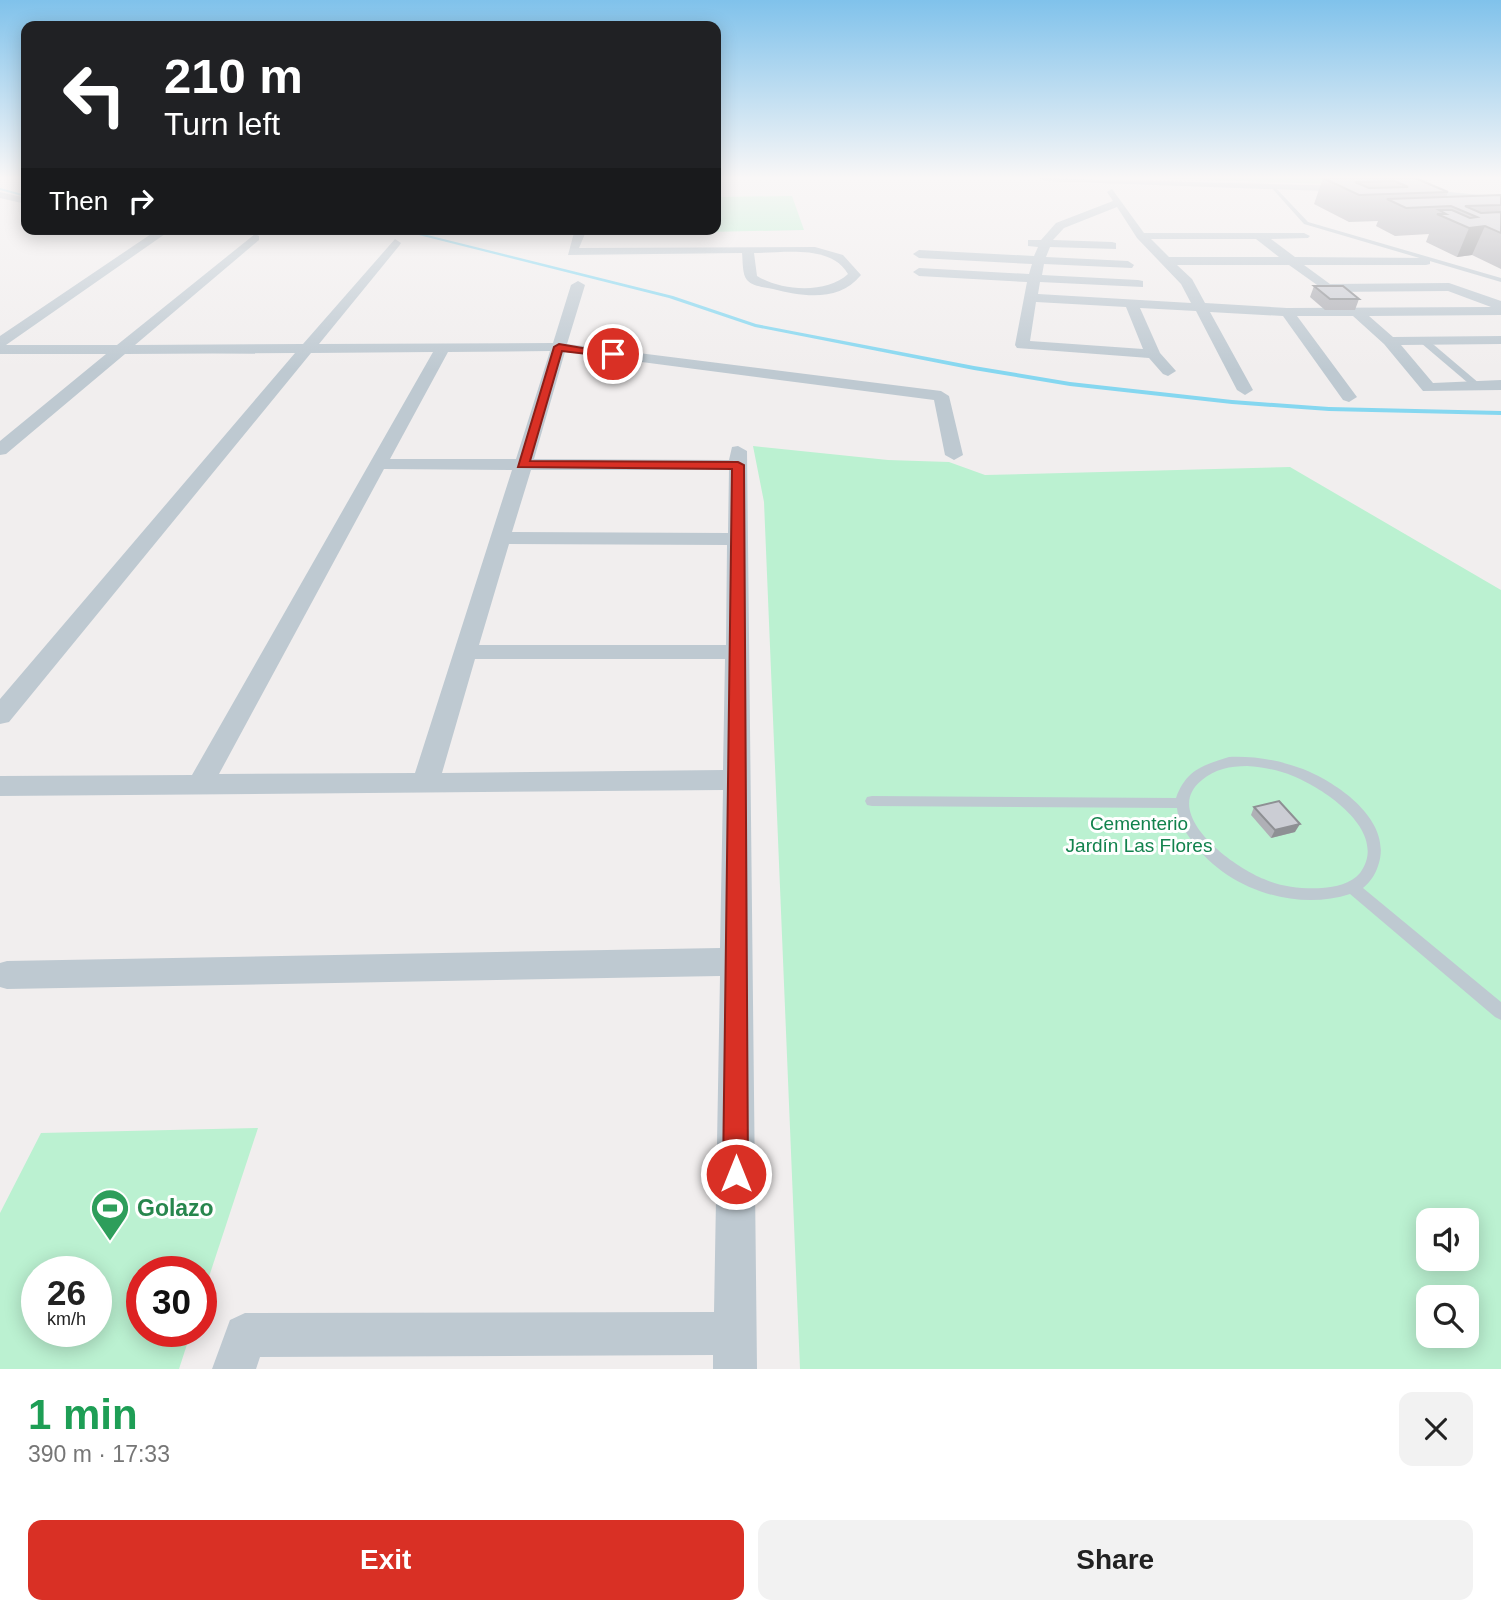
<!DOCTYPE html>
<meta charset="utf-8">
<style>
body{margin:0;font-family:Arial,sans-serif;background:#f2f2f2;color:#222;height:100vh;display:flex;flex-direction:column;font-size:26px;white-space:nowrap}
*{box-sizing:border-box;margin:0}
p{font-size:23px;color:#767676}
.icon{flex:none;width:38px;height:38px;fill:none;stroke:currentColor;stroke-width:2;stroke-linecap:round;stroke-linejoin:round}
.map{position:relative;height:1369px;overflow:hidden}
.panel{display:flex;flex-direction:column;background:#fff;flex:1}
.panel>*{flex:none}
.hud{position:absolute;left:21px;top:21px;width:700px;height:214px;border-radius:14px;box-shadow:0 4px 18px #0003;background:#202124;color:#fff;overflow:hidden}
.buttons{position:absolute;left:1416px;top:1208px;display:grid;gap:14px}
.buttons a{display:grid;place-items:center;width:63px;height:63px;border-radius:14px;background:#fff;box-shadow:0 4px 18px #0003;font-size:35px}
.speed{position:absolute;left:21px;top:1256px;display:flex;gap:14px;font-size:35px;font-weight:700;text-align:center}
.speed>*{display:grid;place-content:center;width:91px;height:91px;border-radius:50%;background:#fff;box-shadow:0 4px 18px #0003;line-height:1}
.speed small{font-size:18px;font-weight:400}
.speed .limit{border:10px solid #d22;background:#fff;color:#111}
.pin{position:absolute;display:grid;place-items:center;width:60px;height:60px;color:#fff;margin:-30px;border:4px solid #fff;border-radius:50%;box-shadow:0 2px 7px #0007}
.me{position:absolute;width:77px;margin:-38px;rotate:0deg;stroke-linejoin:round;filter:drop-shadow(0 0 5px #0008)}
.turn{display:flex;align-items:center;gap:24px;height:147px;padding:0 28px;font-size:32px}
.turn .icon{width:91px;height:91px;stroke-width:2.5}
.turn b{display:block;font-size:49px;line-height:60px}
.then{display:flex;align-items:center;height:66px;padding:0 28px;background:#0003;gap:14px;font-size:26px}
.round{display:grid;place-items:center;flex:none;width:74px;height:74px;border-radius:14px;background:#f2f2f2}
.overview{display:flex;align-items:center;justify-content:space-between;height:119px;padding:0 28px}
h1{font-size:42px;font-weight:700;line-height:52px;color:#1e9e55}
.cta{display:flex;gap:14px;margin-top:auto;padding:14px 28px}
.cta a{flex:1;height:80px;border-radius:14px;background:#d93025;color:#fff;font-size:28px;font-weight:700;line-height:80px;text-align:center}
.cta a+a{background:#f2f2f2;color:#222}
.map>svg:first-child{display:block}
.green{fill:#bbf1d1;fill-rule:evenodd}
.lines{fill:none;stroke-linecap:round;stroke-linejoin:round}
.stream{fill:#85d7f0;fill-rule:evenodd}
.service{fill:#bec9d1;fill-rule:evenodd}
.minor{fill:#bec9d1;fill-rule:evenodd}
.tertiary{fill:#bec9d1;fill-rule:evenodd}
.wall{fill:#afb0b6}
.shaded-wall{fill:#8e9094}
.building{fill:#cbcdd4;stroke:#8e9094;stroke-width:2;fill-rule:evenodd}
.route{fill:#d93025;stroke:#8d1f18;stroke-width:2}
.labels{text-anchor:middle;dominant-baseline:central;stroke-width:6;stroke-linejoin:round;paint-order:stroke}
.park-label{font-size:19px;fill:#12824d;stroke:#fff}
.near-leisure-label{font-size:23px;font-weight:bold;fill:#27864d;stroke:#fff;text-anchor:start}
</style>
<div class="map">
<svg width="1501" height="1369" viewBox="0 0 1501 1369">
<rect width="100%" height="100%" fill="#f1eeee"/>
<g class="green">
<path d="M1156 178H1396L1359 185Z"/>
<path d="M792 196 804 230 612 234V229H716V197Z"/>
<path d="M753 446 888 460 949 462 985 475 1290 467 1501 590V1369H800L764 502ZM1428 1220H1466V1258H1428ZM1428 1297H1466V1335H1428Z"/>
<path d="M258 1128 201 1301V1272H142V1332H191L179 1369H0V1213L41 1133ZM37 1272H96V1332H37Z"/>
</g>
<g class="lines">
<g class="stream">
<path d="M0 188 26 195V197L0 190Z"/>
<path d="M395 229H403L673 296 756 324 974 366 1070 382 1232 400 1329 407 1501 411V415L1329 411 1232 404 1070 386 974 370 755 327 669 298Z"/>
</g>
<g class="service">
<path d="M1269 185H1273L1308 222 1501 278V282L1304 224Z"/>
<path d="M1421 339H1427L1480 384V388H1474L1421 343Z"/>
<path d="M1229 757C1254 756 1279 760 1303 769 1338 783 1394 821 1378 866 1375 875 1371 881 1363 888L1501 1002V1020L1495 1017 1350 894C1296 912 1226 889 1193 842 1185 832 1178 821 1177 808L872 806 867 805 865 801 867 797 872 796 1176 798C1186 770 1203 765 1229 757ZM1247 766C1263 767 1279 770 1293 776 1325 789 1390 832 1360 873 1351 884 1335 887 1322 888 1302 889 1282 887 1264 879 1235 868 1159 814 1202 780 1215 769 1230 766 1247 766Z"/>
</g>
<g class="minor">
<path d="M1039 178 1352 186 1357 189 1352 192 1044 181Z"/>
<path d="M1112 189 1144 233H1304L1310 236 1308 238 1271 239 1295 257 1430 258V264L1426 265H1304L1330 284 1449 283 1501 301V315L1369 316 1393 337 1501 336V344L1401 345 1433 383 1501 380V390L1423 391 1384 344 1353 316H1297L1357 397 1349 402 1343 400 1283 316 1210 312 1253 390 1245 395 1237 390 1196 311 1140 308 1160 353 1176 371 1168 376 1163 374 1149 358 1017 348 1015 345 1027 282 919 276 913 272 919 268 1029 274 1032 264 919 258 913 254 919 250 1034 256 1038 247 1028 246V240H1041L1056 223 1113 201 1107 192ZM1117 207 1137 238 1181 284 1191 303 1038 294 1040 282 1143 287V281L1138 280 1042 275 1044 264 1132 268 1134 265 1128 261 1046 257 1050 247 1116 249V243L1112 242 1053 240 1064 228ZM1151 239H1256L1279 257H1169ZM1177 265H1289L1327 292 1448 291 1491 307 1287 308 1205 303 1192 279ZM1036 302 1126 307 1143 349 1030 341Z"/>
<path d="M0 192 26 198V204L0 198Z"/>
<path d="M164 229 165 234 6 345H117L255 234 259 236V240L135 345 303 344 395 239 401 243 399 246 319 344 553 343 571 285 578 281 585 285 567 344 941 391 949 396 963 455 954 460 945 455 934 400 565 352 534 459 729 460 732 447 738 446 747 451 757 1369H713V1355L260 1357 256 1369H212L230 1320 245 1313 714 1312 720 976 7 989 0 987V963L7 961 720 948 723 790 0 796V776L192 775 433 352 311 353 9 722 0 724V699L295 353 125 354 6 454 0 455V441L106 354H0V336L157 230ZM550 351 516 459H390L448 352ZM384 469 512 470 415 773 219 774ZM531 470H729L728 533 512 532ZM509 544 727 545 726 645H479ZM475 659H725L723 770 442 773Z"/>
<path d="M575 229H587L579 248 815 247 843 255 861 275C839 302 804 297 773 289 765 287 753 287 747 280 742 274 743 261 742 253L568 255ZM754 253C783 253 831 244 848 274 827 294 781 291 757 276Z"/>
</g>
<path class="tertiary" d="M1409 188 1501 197V205L1405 195 1403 192Z"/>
</g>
<g class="wall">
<path d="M1323 178H1415L1448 192 1446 197 1501 195V269L1472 255 1457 257 1426 242 1429 234 1395 236 1376 226 1378 221 1349 222 1314 204Z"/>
<path d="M1314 286 1359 299 1355 310H1325L1310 297Z"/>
<path d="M1254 807 1295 832 1271 838 1251 815Z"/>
</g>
<g class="shaded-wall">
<path d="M1485 226 1472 255 1457 257 1469 228Z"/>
<path d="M1300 824 1295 832 1271 838 1275 830Z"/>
</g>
<g class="building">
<path d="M1323 178H1415L1448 192 1359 195ZM1395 181 1408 187 1369 188 1355 182Z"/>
<path d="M1501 195V205L1465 206 1481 213 1501 212V233L1485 226 1469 228 1437 214H1446L1439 210H1452L1470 218 1477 217 1451 206 1406 208 1387 199Z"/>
<path d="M1314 286H1343L1359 299H1330Z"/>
<path d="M1279 801 1300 824 1275 830 1254 807Z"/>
</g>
<linearGradient id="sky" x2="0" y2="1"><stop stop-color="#80c2eb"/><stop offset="0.48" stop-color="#f9f7f7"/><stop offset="1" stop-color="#f9f7f7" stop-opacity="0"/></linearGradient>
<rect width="1501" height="370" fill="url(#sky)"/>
<path class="route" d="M559 344 618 354 613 357 562 351 530 461 738 462 744 465 748 1174 744 1183 736 1186 727 1183 723 1174 732 469 518 467 554 347Z"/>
<defs>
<g id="stadium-pin" transform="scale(2.0125)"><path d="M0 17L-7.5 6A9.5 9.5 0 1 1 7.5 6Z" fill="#2e9e5b" stroke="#fff"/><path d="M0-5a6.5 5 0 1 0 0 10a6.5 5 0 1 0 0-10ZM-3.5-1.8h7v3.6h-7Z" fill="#fff"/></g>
</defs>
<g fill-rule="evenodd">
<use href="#stadium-pin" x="110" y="1208"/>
</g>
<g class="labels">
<g class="park-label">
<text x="1139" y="823">Cementerio<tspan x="1139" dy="22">Jardín Las Flores</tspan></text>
</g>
<g class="near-leisure-label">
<text x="137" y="1208">Golazo</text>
</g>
</g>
</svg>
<div class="buttons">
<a><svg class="icon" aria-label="sound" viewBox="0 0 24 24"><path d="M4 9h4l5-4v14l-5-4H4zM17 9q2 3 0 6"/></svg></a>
<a><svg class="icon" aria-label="search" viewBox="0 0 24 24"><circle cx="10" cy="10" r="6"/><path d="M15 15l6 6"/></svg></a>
</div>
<div class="speed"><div>26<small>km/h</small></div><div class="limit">30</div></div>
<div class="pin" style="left:613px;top:354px;background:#d93025"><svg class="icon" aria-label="arrive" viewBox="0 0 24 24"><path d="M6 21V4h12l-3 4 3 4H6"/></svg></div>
<svg class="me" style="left:736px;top:1174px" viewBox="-20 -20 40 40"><circle r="17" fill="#d93025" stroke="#fff" stroke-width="3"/><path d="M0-11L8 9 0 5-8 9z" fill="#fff"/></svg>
<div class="hud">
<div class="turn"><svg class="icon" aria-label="left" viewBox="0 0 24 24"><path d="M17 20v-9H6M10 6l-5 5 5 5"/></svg><div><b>210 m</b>Turn left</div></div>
<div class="then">Then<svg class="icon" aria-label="right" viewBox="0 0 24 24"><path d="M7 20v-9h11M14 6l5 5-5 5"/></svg></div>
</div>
</div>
<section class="panel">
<div class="overview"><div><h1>1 min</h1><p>390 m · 17:33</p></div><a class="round"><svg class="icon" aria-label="close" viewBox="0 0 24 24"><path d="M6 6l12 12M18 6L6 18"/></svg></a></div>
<div class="cta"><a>Exit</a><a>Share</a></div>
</section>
